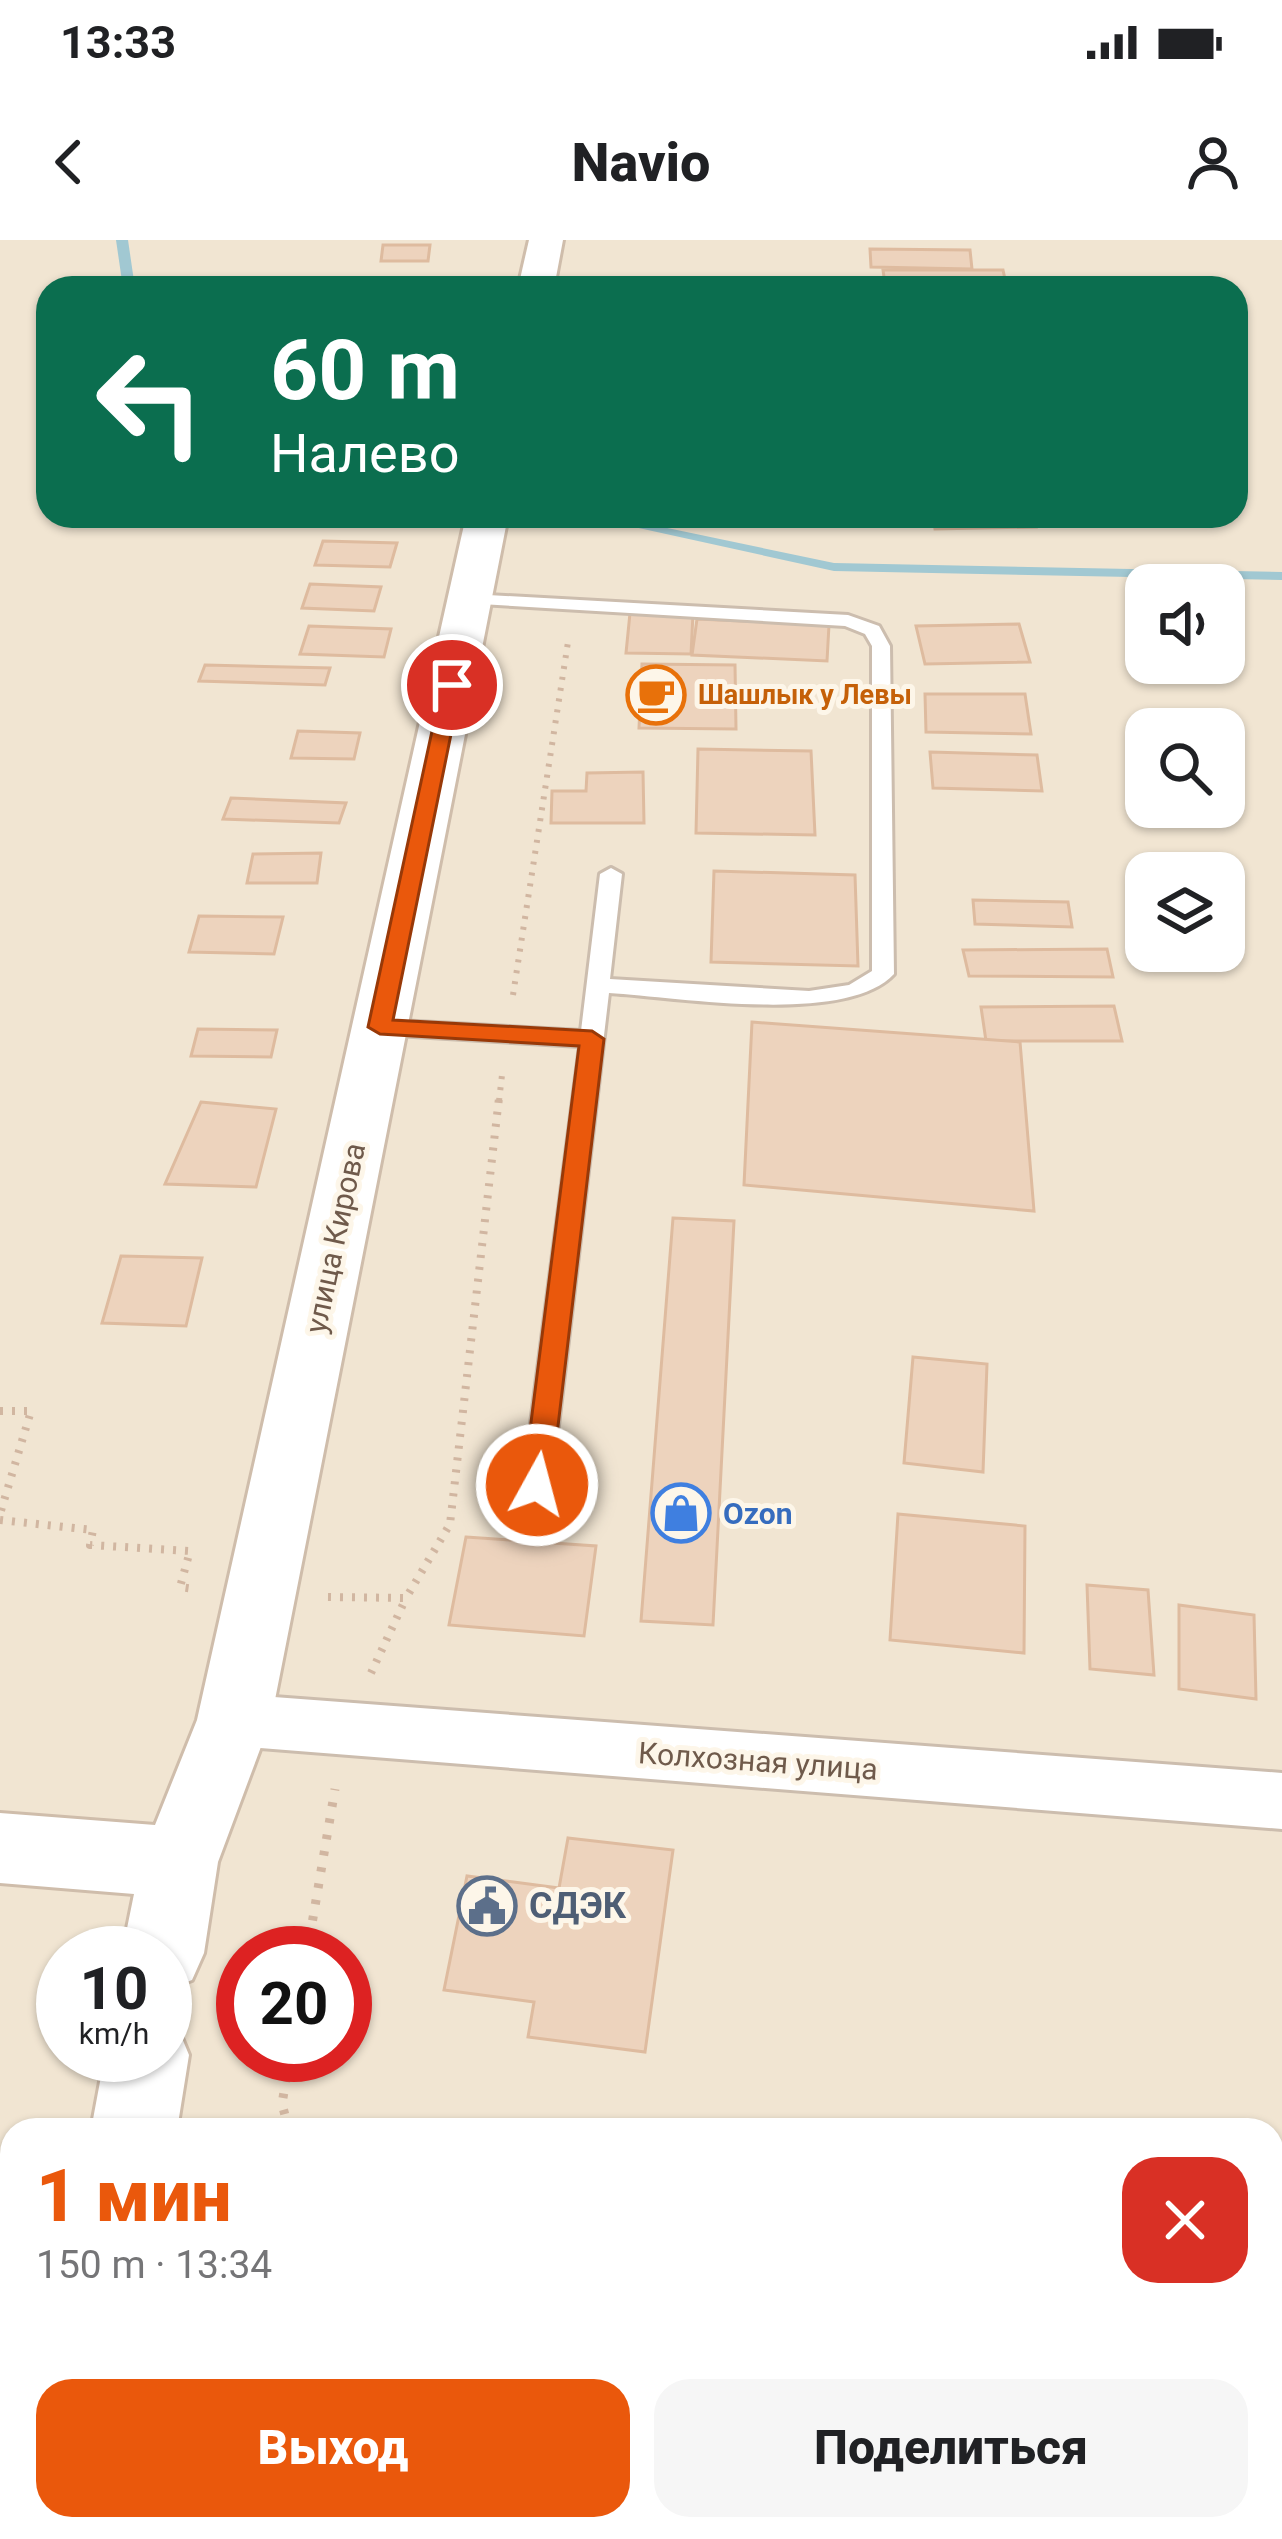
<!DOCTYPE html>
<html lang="ru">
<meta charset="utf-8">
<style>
body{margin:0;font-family:Roboto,sans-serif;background:#f6f6f6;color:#202124;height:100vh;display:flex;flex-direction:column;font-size:45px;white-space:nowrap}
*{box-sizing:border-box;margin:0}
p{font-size:39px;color:#757577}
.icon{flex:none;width:66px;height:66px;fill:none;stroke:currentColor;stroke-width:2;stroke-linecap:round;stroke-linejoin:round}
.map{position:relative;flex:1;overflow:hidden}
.side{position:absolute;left:0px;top:1878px;width:1284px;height:423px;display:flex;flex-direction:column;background:#fff;border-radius:36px 36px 0 0;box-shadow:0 3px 9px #0004}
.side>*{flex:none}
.guide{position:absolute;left:36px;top:36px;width:1212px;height:252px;border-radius:36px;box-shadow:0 3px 9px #0004;background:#0b6e4f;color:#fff;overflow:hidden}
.fabs{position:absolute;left:1125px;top:324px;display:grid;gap:24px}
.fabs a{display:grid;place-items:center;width:120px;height:120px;border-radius:24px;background:#fff;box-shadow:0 3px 9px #0004;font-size:60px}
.speed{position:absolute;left:36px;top:1686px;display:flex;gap:24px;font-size:60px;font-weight:700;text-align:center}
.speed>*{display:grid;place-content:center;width:156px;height:156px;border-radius:50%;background:#fff;box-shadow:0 3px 9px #0004;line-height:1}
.speed small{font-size:30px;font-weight:400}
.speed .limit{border:18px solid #d22;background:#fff;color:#111}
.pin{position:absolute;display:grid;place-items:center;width:102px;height:102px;color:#fff;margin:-51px;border:6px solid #fff;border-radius:50%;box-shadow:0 3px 12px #0007}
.me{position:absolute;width:132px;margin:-66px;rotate:7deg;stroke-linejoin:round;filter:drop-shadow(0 0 9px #0008)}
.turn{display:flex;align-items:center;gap:42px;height:252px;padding:0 36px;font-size:54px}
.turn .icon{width:156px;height:156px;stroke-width:2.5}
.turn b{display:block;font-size:84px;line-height:102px}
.round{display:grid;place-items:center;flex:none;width:126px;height:126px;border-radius:36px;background:#f6f6f6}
.overview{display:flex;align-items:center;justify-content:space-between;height:204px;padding:0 36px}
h1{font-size:72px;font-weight:800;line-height:90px;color:#ea580c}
.action{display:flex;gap:24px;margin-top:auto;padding:24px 36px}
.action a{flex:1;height:138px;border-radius:36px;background:#ea580c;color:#fff;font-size:48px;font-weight:800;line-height:138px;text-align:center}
.action a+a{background:#f6f6f6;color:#202124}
.status{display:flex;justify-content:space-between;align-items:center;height:84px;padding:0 60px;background:#fff;direction:ltr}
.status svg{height:33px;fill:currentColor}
header{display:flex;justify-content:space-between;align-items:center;height:156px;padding:0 36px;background:#fff;font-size:54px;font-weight:800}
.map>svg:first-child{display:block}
.residential{fill:#f1e5d2;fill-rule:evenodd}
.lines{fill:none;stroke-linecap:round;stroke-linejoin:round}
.stream{fill:#a1c8d2;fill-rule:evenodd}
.building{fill:#edd3bd;stroke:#debb9f;stroke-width:3}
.lane-casing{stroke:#ccbdae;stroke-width:6}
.street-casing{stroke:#ccbdae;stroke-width:6}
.secondary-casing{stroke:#cfbdab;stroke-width:6}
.path-far2{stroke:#d1b6a1;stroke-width:6;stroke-dasharray:3 8;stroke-linecap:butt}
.path-far1{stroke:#d1b6a1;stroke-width:8;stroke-dasharray:3 9;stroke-linecap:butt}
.path{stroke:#d1b6a1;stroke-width:9;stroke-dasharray:4.5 12;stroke-linecap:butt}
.lane{fill:#fff;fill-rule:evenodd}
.street{fill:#fff;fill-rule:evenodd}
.secondary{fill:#fff;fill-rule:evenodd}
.route{fill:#ea580c;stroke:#983908;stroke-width:3}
.labels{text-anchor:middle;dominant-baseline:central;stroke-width:10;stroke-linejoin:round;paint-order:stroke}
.far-food-label{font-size:27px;font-weight:bold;fill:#c56008;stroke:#fdf6e9;text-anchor:start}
.street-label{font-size:30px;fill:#6f5a4b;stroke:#fdf6e9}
.shop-label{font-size:30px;font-weight:bold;fill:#366cbe;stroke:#fdf6e9;text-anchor:start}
.near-service-label{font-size:36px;font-weight:bold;fill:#4e5e75;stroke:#fdf6e9;text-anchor:start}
</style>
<div class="status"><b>13:33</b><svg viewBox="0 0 49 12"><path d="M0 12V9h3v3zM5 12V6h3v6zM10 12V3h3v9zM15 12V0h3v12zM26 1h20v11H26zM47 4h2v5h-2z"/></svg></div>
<header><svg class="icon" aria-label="back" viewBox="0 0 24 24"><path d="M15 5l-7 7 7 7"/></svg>Navio<svg class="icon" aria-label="person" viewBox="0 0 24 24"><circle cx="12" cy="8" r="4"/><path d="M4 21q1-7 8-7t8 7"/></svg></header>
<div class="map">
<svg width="1282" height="2299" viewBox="0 0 1282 2299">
<rect width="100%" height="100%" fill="#faf2e3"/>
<path class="residential" d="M0 0H1282V2299H0ZM48 48H1236V276H48ZM1146 345H1224V423H1146ZM1146 489H1224V567H1146ZM1146 633H1224V711H1146ZM63 1713H165V1815H63ZM243 1713H345V1815H243ZM12 1890H1272V2289H12Z"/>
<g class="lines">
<g class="stream">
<path d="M116 0H128L135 48H123Z"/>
<path d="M584 276H610L834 323 1282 332V340L834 331Z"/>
</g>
</g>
<g class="building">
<path d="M383 5H430L428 21H381Z"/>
<path d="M870 9 970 10 972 29 871 27Z"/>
<path d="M883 30H1003L1006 44H885Z"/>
<path d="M682 39 752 41V48H681Z"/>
<path d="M933 276H1033L1036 287 935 289Z"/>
<path d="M323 301 397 303 390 327 315 325Z"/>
<path d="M310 344 381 347 374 371 302 368Z"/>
<path d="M630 373 693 374 691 414 626 413Z"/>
<path d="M697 379 829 385 827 421 692 415Z"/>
<path d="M1019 384 1030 422 925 424 916 386Z"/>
<path d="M309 386 391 389 384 417 300 414Z"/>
<path d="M642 424 735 425 736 489 639 488Z"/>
<path d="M205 425 330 428 325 445 199 441Z"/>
<path d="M925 454H1025L1031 494 926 492Z"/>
<path d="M298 491 360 493 354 519 291 518Z"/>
<path d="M698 509 811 511 815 595 696 593Z"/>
<path d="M930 512 1037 515 1042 551 933 548Z"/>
<path d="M643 532 644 583H551L552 551H586L587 533Z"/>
<path d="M231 558 346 563 339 583 223 579Z"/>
<path d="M321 613 317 643H247L253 614Z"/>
<path d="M714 631 855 635 858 726 711 722Z"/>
<path d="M973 660 1068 662 1072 687 975 684Z"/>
<path d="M199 676 283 677 274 714 189 712Z"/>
<path d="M1107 709 1113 737 969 736 963 710Z"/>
<path d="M1114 766 1122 801H986L981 767Z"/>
<path d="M752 782 1020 802 1034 971 744 945Z"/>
<path d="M198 789 277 790 271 817 191 816Z"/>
<path d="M201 862 276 869 256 947 165 944Z"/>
<path d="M673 978 734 981 713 1385 641 1381Z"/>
<path d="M121 1016 202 1018 186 1086 102 1083Z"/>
<path d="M913 1117 987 1124 983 1232 904 1223Z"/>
<path d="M898 1274 1025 1286 1024 1413 890 1400Z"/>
<path d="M466 1297 596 1306 584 1396 449 1385Z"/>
<path d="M1087 1345 1148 1350 1154 1435 1090 1429Z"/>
<path d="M1179 1365 1254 1375 1256 1459 1179 1449Z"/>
<path d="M568 1598 673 1610 645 1812 528 1797 534 1762 444 1750 467 1636 559 1648Z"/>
<rect x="1272" y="1958" width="10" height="119"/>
<path d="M463 2289H516L594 2299H462Z"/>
</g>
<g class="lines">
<g class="lane-casing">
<path id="lane" d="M470 354 848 375 879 386 890 406 894 734C846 786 677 757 609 753L551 1245 547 1253H527L523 1245 580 806 380 794 369 787 380 780 581 791 600 634 611 628 622 634 610 739 809 751 849 745 872 731V406L865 394 845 386 464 363V355Z"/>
</g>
<g class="street-casing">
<path id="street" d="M234 1454 1282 1533V1589L234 1506 212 1499 203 1480 212 1461Z"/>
</g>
<g class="secondary-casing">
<g id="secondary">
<path d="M529 0H563L554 48H518Z"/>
<path d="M466 276H508L271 1480 218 1622 204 1713 192 1740 165 1750V1713H122L134 1654 0 1643V1573L155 1585 197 1480Z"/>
<path d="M165 1782 177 1786 189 1815 177 1890H91L105 1815H165Z"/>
<path d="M1272 2138 1282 2140V2234L1272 2232Z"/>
<path d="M12 2288V2289H109L107 2299H9Z"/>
</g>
</g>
<g class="path-far2">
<path d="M513 755 568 402"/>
<path d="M499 861 502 835"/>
</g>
<g class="path-far1">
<path d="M0 1171H31L0 1274"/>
<path d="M0 1280 93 1290 90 1305 190 1311 180 1347 194 1349"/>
<path d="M328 1357 406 1358 450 1284 499 858"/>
<path d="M371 1433 406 1358"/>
</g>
<g class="path">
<path d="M307 1713 335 1549"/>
<path d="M289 1890 282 1864 290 1815"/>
<path d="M0 2152 12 2163"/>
</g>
<use href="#lane" class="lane"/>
<use href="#street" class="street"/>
<use href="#secondary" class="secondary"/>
</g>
<path class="route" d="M452 439 461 445 393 780 592 791 604 799 551 1245 547 1253H527L523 1245 579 806 380 794 368 787 442 445Z"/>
<defs>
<g id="cafe-ring" transform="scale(3)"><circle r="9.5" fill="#fdf6e9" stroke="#e8710a" stroke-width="1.5"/><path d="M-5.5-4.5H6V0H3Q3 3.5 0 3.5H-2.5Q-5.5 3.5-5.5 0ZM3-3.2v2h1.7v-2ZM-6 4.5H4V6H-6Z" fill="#e8710a"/></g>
<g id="shop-ring" transform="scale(3)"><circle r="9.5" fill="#fdf6e9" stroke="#3f7fe0" stroke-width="1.5"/><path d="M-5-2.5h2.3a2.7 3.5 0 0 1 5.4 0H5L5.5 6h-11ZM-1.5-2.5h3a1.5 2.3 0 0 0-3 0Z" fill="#3f7fe0"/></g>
<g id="civic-ring" transform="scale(3)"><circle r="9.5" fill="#fdf6e9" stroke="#5c6f8a" stroke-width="1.5"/><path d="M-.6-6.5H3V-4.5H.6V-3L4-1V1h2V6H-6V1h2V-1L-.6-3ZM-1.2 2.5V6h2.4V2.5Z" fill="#5c6f8a"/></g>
</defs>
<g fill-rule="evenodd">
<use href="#cafe-ring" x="656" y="455"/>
<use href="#shop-ring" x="681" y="1273"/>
<use href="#civic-ring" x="487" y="1666"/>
</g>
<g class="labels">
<g class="far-food-label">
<text x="698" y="455">Шашлык у Левы</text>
</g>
<g class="street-label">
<text transform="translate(335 998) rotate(-78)">улица Кирова</text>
<text transform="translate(758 1521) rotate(4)">Колхозная улица</text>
</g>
<g class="shop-label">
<text x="723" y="1273">Ozon</text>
</g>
<g class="near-service-label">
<text x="529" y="1666">СДЭК</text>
</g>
</g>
</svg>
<div class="fabs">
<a><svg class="icon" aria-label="sound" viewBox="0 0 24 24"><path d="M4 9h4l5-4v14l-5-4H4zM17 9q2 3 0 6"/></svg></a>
<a><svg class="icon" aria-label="search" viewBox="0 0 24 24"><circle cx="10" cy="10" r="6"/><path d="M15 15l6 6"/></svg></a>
<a><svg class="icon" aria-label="layers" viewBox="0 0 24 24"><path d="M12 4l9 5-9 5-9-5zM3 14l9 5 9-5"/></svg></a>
</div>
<div class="speed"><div>10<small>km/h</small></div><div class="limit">20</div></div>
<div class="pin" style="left:452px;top:445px;background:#d93025"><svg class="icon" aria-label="arrive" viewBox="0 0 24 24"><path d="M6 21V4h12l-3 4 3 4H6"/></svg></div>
<svg class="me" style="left:537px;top:1245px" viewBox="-20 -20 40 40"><circle r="17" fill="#ea580c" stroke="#fff" stroke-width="3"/><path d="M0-11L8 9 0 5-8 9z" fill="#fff"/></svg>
<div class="guide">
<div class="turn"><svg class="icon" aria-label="left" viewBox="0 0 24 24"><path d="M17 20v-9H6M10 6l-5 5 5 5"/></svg><div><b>60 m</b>Налево</div></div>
</div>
<section class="side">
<div class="overview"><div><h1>1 мин</h1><p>150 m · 13:34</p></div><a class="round" style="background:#d93025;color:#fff"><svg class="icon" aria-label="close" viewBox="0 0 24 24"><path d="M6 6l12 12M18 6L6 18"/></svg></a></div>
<div class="action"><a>Выход</a><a>Поделиться</a></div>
</section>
</div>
